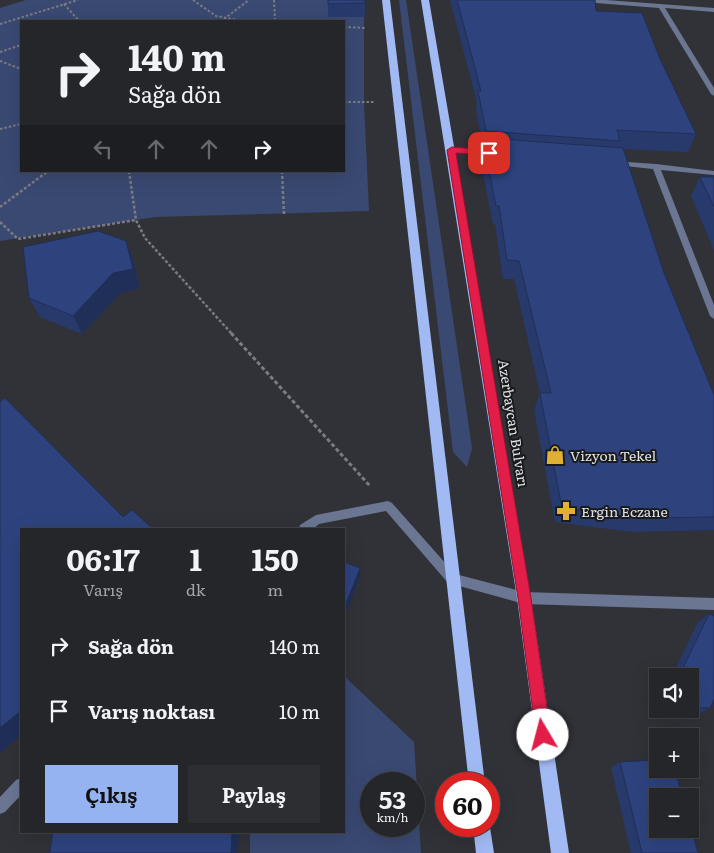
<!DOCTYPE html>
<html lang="tr">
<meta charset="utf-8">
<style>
body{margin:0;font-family:Literata,serif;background:#2c2e32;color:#f1f3f6;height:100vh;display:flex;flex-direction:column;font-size:19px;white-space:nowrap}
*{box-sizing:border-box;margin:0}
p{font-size:16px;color:#a3a5a8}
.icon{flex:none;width:28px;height:28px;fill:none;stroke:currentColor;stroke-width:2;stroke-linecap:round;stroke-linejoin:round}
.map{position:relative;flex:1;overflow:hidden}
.panel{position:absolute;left:20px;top:528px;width:325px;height:305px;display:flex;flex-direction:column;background:#24262a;border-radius:0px;box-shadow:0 5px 20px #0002,0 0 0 1px #414347}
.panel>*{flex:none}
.top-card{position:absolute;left:20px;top:20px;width:325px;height:152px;border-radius:0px;box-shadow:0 5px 20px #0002,0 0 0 1px #414347;background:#24262a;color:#f1f3f6;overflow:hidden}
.fabs{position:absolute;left:649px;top:668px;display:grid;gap:10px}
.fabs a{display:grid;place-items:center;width:50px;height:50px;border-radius:0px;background:#24262a;box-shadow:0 5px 20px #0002,0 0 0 1px #414347;font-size:25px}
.speed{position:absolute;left:360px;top:772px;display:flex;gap:10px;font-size:25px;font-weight:700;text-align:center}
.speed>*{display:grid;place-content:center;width:65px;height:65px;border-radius:50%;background:#24262a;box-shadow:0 5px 20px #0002,0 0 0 1px #414347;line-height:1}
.speed small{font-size:12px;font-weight:400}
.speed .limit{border:8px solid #d22;background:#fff;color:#111}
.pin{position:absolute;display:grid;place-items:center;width:42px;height:42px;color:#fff;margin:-21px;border-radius:10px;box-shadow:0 2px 8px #0006}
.me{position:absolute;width:55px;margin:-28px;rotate:352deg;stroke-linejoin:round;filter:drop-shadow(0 0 4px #0008)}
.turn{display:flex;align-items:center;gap:18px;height:105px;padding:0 25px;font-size:22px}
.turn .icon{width:65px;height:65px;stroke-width:2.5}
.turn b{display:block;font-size:35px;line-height:42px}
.lanes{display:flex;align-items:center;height:48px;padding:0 25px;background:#0003;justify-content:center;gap:25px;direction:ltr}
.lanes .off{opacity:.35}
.eta{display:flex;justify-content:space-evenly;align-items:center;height:85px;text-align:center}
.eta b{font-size:30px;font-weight:700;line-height:35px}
.primary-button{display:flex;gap:10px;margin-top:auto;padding:10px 25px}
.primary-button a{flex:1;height:58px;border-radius:0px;background:#95b2f1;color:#111;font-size:20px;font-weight:700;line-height:58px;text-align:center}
.primary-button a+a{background:#2c2e32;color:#f1f3f6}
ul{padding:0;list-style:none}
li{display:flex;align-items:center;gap:15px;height:65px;padding:0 25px}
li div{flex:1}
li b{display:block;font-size:19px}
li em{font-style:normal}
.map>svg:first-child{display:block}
.green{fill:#3a4972;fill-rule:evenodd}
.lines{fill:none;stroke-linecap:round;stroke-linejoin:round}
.path-far2{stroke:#7a7c81;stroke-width:2;stroke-dasharray:2.5 2;stroke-linecap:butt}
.path-far1{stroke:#7a7c81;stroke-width:2.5;stroke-dasharray:3 2;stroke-linecap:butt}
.path{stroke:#7a7c81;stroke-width:3;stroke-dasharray:4 2.5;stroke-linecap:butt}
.street{fill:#6b7693;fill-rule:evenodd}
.primary{fill:#a2baf4;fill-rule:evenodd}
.wall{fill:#283a6c}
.shaded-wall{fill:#202f58}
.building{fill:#2e437e;stroke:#202f58}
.route{fill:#e11d48;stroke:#92132f}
.labels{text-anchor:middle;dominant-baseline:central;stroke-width:4;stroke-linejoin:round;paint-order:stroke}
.street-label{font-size:14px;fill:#dfe1e5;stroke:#191a1c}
.poi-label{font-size:14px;fill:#dfe1e5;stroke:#191a1c;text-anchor:start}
</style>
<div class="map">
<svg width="714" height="853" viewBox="0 0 714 853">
<rect width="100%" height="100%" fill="#303238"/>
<g class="green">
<path d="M26 0H364V103L369 211 155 217 0 241V8ZM21 21H344V171H21Z"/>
<path d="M399 0H406L472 448 467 467 453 452Z"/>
<path d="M344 676 414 742 421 853H250V831H344ZM371 784H414V826H371Z"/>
</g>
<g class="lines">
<g class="path-far2">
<path d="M193 0 216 16 244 21"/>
<path d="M274 0 275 21"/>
<path d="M64 4 79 21"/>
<path d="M224 19 249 0"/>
<path d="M0 24 78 0"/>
<path d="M344 27 366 28"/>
<path d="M0 52 21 45"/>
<path d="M0 61 21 69"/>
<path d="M344 102H374"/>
<path d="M0 129 21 124"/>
</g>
<g class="path-far1">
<path d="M129 171 136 220 145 238 232 334"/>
<path d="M282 171 284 214"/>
<path d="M0 207 48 171"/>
<path d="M0 222 18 239 136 220"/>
</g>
<path class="path" d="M231 333 370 486"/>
<g class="street">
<path d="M580 0H606L714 8V12L665 8 714 88V96L711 94 659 8 583 2Z"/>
<path d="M449 148 498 151 502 153 498 155 452 152 448 150Z"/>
<path d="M612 161 656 164 714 171V175L661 170 714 305V319L710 316 653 169 615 165H612Z"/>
<path d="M388 501 392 503 455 574 524 592 714 598V610L524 604 452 584 448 583 386 511 319 524 313 529H299L300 525 316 515Z"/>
<path d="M21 778V795L5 812 0 814V797L16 780Z"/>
</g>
<g class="primary">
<path d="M382 0H390L485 784H469Z"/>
<path d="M421 0H429L531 598 569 853H551L517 598Z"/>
<path d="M489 821 494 853H476L473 826H489Z"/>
</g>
</g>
<g class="wall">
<rect x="328" y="0" width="37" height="17"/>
<path d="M450 0H595L596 11 660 59 696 134 688 152 623 149 664 273 714 395V530L632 532 555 522 534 410 540 393 514 279H503L495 224H493L482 169 485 149H483L476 109 477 102Z"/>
<path d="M700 177H714V250L691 196Z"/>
<path d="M126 241 133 260 140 288 121 293 82 334 40 317 29 298Z"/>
<path d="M709 614 710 708 699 714H686L678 709H690V676H672L698 622Z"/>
<path d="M620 762 698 853H631L611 767Z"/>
</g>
<g class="shaded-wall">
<path d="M126 241 133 260 140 288 121 293 82 334 73 316Z"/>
<path d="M360 568V576L344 618V609Z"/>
<path d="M21 711V735L0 753V728Z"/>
<path d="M232 831H239L238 853H231Z"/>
</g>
<g class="building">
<path d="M328 0H365V3L328 4Z"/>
<path d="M457 0H595L596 11 642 13 660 59 696 134 617 130 620 141 486 131 478 91H481Z"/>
<path d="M487 138 623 148 664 273 714 395V517L643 518 562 508 540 393H551L519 261 507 260 499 206H496L485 150 490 151Z"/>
<path d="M700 177H714V207Z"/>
<path d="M98 231 126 241 133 269 113 273 73 316 29 298 23 247Z"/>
<path d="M5 398 123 517 132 510 153 529H21V711L0 728V402Z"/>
<path d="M344 562 360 568 344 609Z"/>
<path d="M709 614 714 616V699L710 708H697L690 703V676H679Z"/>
<path d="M658 760V769H675L682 796H658V829H690V824L698 853H642L620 762Z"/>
<path d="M53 831H232L231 853H47L50 852Z"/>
</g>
<path class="route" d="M452 147 489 150 493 153 489 155 456 153 531 598 551 735 549 741 543 743 538 741 536 735 518 598 447 150Z"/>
<defs>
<g id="shop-bare" transform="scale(1.5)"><path d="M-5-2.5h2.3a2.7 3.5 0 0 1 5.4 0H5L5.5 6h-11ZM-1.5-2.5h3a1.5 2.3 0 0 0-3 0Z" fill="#dfb033" stroke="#191a1c" stroke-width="2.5" paint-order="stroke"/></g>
<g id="pharmacy-bare" transform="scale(1.5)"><path d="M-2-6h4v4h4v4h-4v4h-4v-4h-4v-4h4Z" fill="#dfb033" stroke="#191a1c" stroke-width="2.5" paint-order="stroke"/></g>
</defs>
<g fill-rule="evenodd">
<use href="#shop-bare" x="555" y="455"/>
<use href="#pharmacy-bare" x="566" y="511"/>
</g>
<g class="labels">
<g class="street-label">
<text transform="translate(514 423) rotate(81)">Azerbaycan Bulvarı</text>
</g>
<g class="poi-label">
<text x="570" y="455">Vizyon Tekel</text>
<text x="581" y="511">Ergin Eczane</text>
</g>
</g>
</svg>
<div class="fabs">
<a><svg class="icon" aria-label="sound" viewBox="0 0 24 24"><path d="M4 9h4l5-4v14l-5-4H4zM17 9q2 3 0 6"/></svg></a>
<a>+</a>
<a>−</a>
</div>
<div class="speed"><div>53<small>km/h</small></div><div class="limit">60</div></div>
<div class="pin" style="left:489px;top:153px;background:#d93025"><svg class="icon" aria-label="arrive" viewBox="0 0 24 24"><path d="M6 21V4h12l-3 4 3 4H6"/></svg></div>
<svg class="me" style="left:543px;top:735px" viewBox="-20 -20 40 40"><circle r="19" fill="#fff"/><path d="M0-13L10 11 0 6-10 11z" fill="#e11d48"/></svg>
<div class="top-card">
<div class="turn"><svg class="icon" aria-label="right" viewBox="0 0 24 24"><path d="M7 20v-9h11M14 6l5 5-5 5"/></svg><div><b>140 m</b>Sağa dön</div></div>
<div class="lanes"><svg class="icon off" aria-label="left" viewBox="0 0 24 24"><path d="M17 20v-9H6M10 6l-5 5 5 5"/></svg><svg class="icon off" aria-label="ahead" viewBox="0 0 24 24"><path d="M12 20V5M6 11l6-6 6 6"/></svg><svg class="icon off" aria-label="ahead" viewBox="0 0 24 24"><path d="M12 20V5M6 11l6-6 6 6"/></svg><svg class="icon" aria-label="right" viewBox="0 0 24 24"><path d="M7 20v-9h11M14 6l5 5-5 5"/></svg></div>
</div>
<section class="panel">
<div class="eta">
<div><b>06:17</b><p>Varış</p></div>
<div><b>1</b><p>dk</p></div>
<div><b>150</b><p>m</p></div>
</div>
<ul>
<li><svg class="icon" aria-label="right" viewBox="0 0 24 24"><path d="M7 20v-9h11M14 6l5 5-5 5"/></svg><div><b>Sağa dön</b></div><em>140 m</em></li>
<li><svg class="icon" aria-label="arrive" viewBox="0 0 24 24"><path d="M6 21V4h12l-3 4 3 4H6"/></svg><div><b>Varış noktası</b></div><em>10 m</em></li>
</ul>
<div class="primary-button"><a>Çıkış</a><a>Paylaş</a></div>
</section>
</div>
